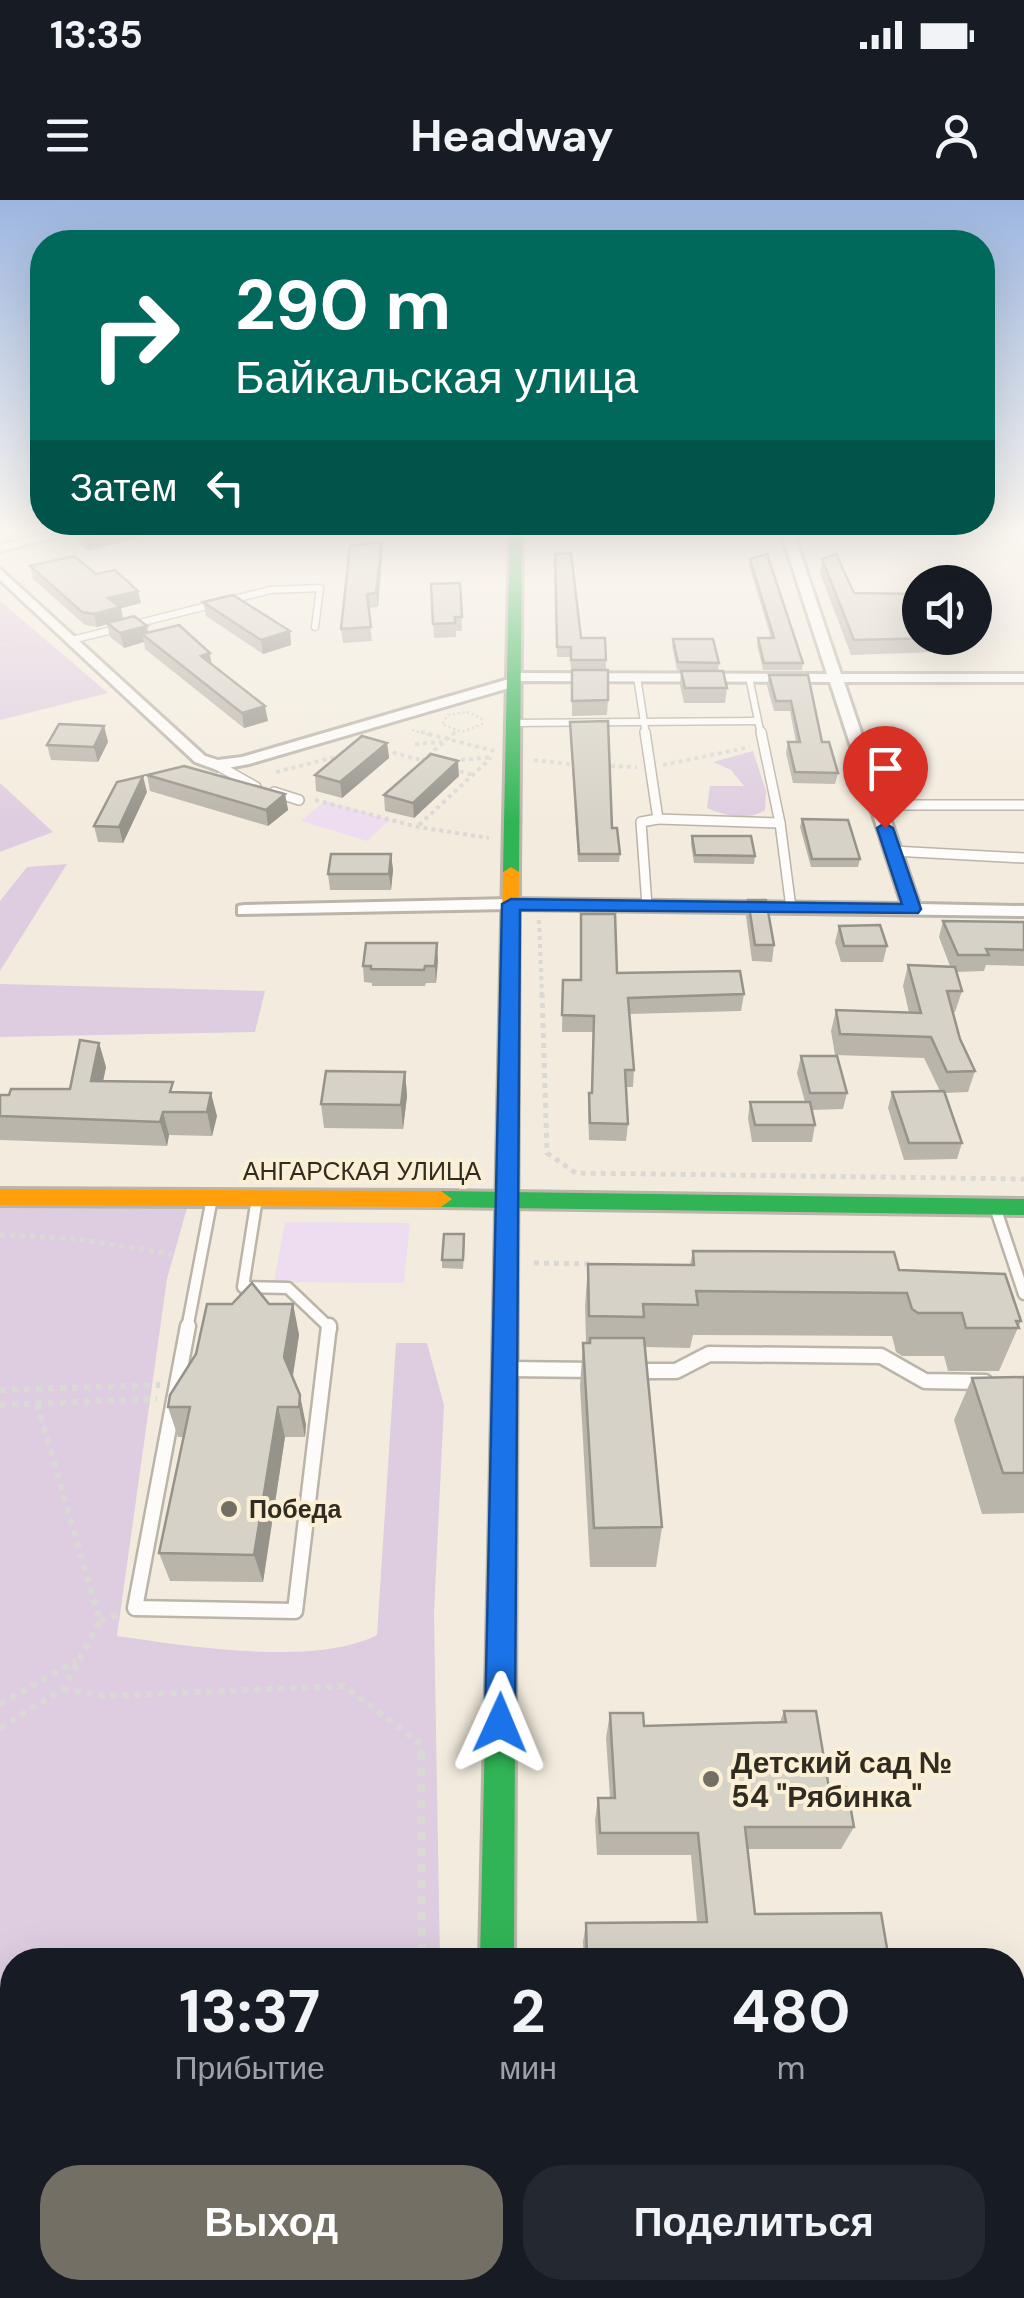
<!DOCTYPE html>
<html lang="ru">
<meta charset="utf-8">
<style>
body{margin:0;font-family:"DM Sans",sans-serif;background:#242831;color:#f1f3f6;height:100vh;display:flex;flex-direction:column;font-size:38px;white-space:nowrap}
*{box-sizing:border-box;margin:0}
p{font-size:32px;color:#9ea1a6}
.icon{flex:none;width:55px;height:55px;fill:none;stroke:currentColor;stroke-width:2;stroke-linecap:round;stroke-linejoin:round}
.map{position:relative;flex:1;overflow:hidden}
.details{position:absolute;left:0px;top:1748px;width:1025px;height:352px;display:flex;flex-direction:column;background:#171b24;border-radius:40px 40px 0 0;box-shadow:0 10px 40px #0002}
.details>*{flex:none}
.banner{position:absolute;left:30px;top:30px;width:965px;height:305px;border-radius:40px;box-shadow:0 10px 40px #0002;background:#00695c;color:#fff;overflow:hidden}
.fabs{position:absolute;left:902px;top:365px;display:grid;gap:20px}
.fabs a{display:grid;place-items:center;width:90px;height:90px;border-radius:50%;background:#171b24;box-shadow:0 10px 40px #0002;font-size:50px}
.pin{position:absolute;display:grid;place-items:center;width:85px;height:85px;color:#fff;margin:-102px -42px;border-radius:50% 50% 50% 0;rotate:-45deg;box-shadow:0 0 10px #0007}
.pin .icon{rotate:45deg}
.me{position:absolute;width:110px;margin:-55px;rotate:1deg;stroke-linejoin:round;filter:drop-shadow(0 0 8px #0008)}
.turn{display:flex;align-items:center;gap:35px;height:210px;padding:0 40px;font-size:45px}
.turn .icon{width:130px;height:130px;stroke-width:2.5}
.turn b{display:block;font-size:70px;line-height:85px}
.then{display:flex;align-items:center;height:95px;padding:0 40px;background:#0003;gap:20px;font-size:38px}
.eta{display:flex;justify-content:space-evenly;align-items:center;height:170px;text-align:center}
.eta b{font-size:60px;font-weight:700;line-height:70px}
.primary-button{display:flex;gap:20px;margin-top:auto;padding:20px 40px}
.primary-button a{flex:1;height:115px;border-radius:40px;background:#746f64;color:#fff;font-size:40px;font-weight:700;line-height:115px;text-align:center}
.primary-button a+a{background:#242831;color:#f1f3f6}
.status{display:flex;justify-content:space-between;align-items:center;height:70px;padding:0 50px;background:#171b24;direction:ltr}
.status svg{height:28px;fill:currentColor}
header{display:flex;justify-content:space-between;align-items:center;height:130px;padding:0 40px;background:#171b24;font-size:45px;font-weight:700}
.map>svg:first-child{display:block}
.green{fill:#eeddf0}
.forest{fill:#decde0}
.lines{fill:none;stroke-linecap:round;stroke-linejoin:round}
.lane-far3-casing{stroke:#bab4a9;stroke-width:9}
.lane-far2-casing{stroke:#bab4a9;stroke-width:12}
.lane-far1-casing{stroke:#bab4a9;stroke-width:15}
.lane-casing{stroke:#bab4a9;stroke-width:19}
.street-casing{stroke:#bab4a9;stroke-width:6}
.fast-casing{stroke:#bab4a9;stroke-width:6}
.slow-casing{stroke:#bab4a9;stroke-width:6}
.jam-casing{stroke:#bab4a9;stroke-width:6}
.path-far4{stroke:#dbd9d6;stroke-width:2.5;stroke-dasharray:2.5 2.5;stroke-linecap:butt}
.path-far3{stroke:#dbd9d6;stroke-width:4;stroke-dasharray:4 4;stroke-linecap:butt}
.path-far2{stroke:#dbd9d6;stroke-width:5;stroke-dasharray:5 5;stroke-linecap:butt}
.path-far1{stroke:#dbd9d6;stroke-width:6;stroke-dasharray:6 6;stroke-linecap:butt}
.path{stroke:#dbd9d6;stroke-width:8;stroke-dasharray:8 8;stroke-linecap:butt}
.lane-far3{stroke:#fdfcfa;stroke-width:6}
.lane-far2{stroke:#fdfcfa;stroke-width:9}
.lane-far1{stroke:#fdfcfa;stroke-width:10}
.lane{stroke:#fdfcfa;stroke-width:14}
.street{fill:#fdfcfa;fill-rule:evenodd}
.fast{fill:#30b455;fill-rule:evenodd}
.slow{fill:#ff9f0a;fill-rule:evenodd}
.jam{fill:#e5322d;fill-rule:evenodd}
.wall{fill:#b9b5ab}
.shaded-wall{fill:#96938b}
.building{fill:#d7d2c7;stroke:#96938b;stroke-width:2.5}
.route{fill:#1a73e8;stroke:#114b97;stroke-width:2.5}
.poi-dot{fill:#746f64;stroke:#fbf0d6;stroke-width:4}
.labels{text-anchor:middle;dominant-baseline:central;stroke-width:8;stroke-linejoin:round;paint-order:stroke}
.street-label{font-size:25px;fill:#302c22;stroke:#fbf0d6}
.poi-label{font-size:25px;font-weight:bold;fill:#302c22;stroke:#fbf0d6;text-anchor:start}
.near-poi-label{font-size:30px;font-weight:bold;fill:#302c22;stroke:#fbf0d6;text-anchor:start}
</style>
<div class="status"><b>13:35</b><svg viewBox="0 0 49 12"><path d="M0 12V9h3v3zM5 12V6h3v6zM10 12V3h3v9zM15 12V0h3v12zM26 1h20v11H26zM47 4h2v5h-2z"/></svg></div>
<header><svg class="icon" aria-label="menu" viewBox="0 0 24 24"><path d="M4 6h16M4 12h16M4 18h16"/></svg>Headway<svg class="icon" aria-label="person" viewBox="0 0 24 24"><circle cx="12" cy="8" r="4"/><path d="M4 21q1-7 8-7t8 7"/></svg></header>
<div class="map">
<svg width="1024" height="2098" viewBox="0 0 1024 2098">
<rect width="100%" height="100%" fill="#f3ecde"/>
<g class="green">
<path d="M881 546 914 547 927 579H893Z"/>
<path d="M325 601 390 620 367 641 301 621Z"/>
<path d="M285 1022 410 1023 404 1083 274 1082Z"/>
</g>
<g class="forest">
<path d="M0 401 108 493 0 520Z"/>
<path d="M753 551 766 591 765 610C748 621 726 616 707 608L710 586H744L731 570 713 562Z"/>
<path d="M0 583 53 632 0 652Z"/>
<path d="M67 664 0 771V701L27 667Z"/>
<path d="M0 784 265 791 255 832 0 837Z"/>
<path d="M0 1008H187L167 1079 117 1436C187 1446 314 1467 377 1435L396 1143H427L444 1205 434 1413 440 1760H12V2088H445V2098H0Z"/>
</g>
<g class="lines">
<g class="lane-far3-casing">
<g id="lane-far3">
<path d="M72 440 270 390 320 388 315 427"/>
<path d="M637 477 646 535"/>
<path d="M749 477 761 535"/>
<path d="M513 523 756 521"/>
</g>
</g>
<g class="lane-far2-casing">
<g id="lane-far2">
<path d="M645 532 658 619 780 623"/>
<path d="M761 532 780 623 791 708"/>
<path d="M217 565 256 587"/>
<path d="M274 592 299 600"/>
<path d="M878 605H1024"/>
<path d="M893 651 1024 658"/>
<path d="M647 706 641 622 658 619"/>
</g>
</g>
<g class="lane-far1-casing">
<g id="lane-far1">
<path d="M257 998 243 1087 288 1088 331 1129"/>
<path d="M995 1007 1024 1094"/>
<path d="M187 1129 212 998"/>
</g>
</g>
<g class="lane-casing">
<g id="lane">
<path d="M188 1126 135 1408 295 1411 329 1126"/>
<path d="M509 1169 596 1170"/>
<path d="M634 1171H676L709 1154 881 1156 925 1181 985 1182"/>
</g>
</g>
<g class="street-casing">
<g id="street">
<path d="M66 329H88L0 351V345Z"/>
<path d="M780 329H792L841 474H1024V482H844L919 704 1024 706V716L511 709 238 714V706L244 705 511 699 902 704 830 482 520 481 519 485 249 564 217 570 195 562 0 380V369L205 556 218 560 242 557 509 479V474L514 473 827 474Z"/>
</g>
</g>
<g class="fast-casing">
<g id="fast">
<path d="M510 329H522L519 672 511 677 503 672Z"/>
<path d="M441 991 1024 999V1015L441 1007 430 999Z"/>
<path d="M503 1293 512 1297 516 1305 514 1760H480L490 1305 494 1297Z"/>
</g>
</g>
<g class="slow-casing">
<g id="slow">
<path d="M511 667 519 672 516 1305 512 1313 503 1317 494 1313 490 1305 503 672Z"/>
<path d="M0 989 441 991 452 999 441 1007 0 1005Z"/>
</g>
</g>
<g class="jam-casing">
<rect id="jam" x="473" y="2088" width="38" height="10"/>
</g>
<g class="path-far4">
<path d="M1016 329 1024 342"/>
<path d="M0 445 47 441"/>
<path d="M467 512 481 518 482 524 462 532 442 524 448 515Z"/>
<path d="M412 530 430 535"/>
<path d="M452 535 456 531"/>
</g>
<g class="path-far3">
<path d="M421 532 494 551"/>
<path d="M415 544 441 542"/>
<path d="M385 550 427 562"/>
<path d="M534 560 577 565"/>
<path d="M422 561 455 532"/>
<path d="M453 561 492 557"/>
<path d="M663 565 750 547"/>
<path d="M603 566 637 567"/>
<path d="M452 569 473 575"/>
<path d="M276 572 343 555"/>
<path d="M315 600 418 627 489 638"/>
<path d="M419 625 491 558"/>
<path d="M539 720 542 796"/>
</g>
<g class="path-far2">
<path d="M542 793 547 953 576 973 1024 979"/>
<path d="M0 1035 77 1039 172 1054"/>
<path d="M534 1063 593 1064"/>
</g>
<g class="path-far1">
<path d="M0 1190 160 1185"/>
<path d="M0 1205 157 1199"/>
<path d="M100 1421 121 1413"/>
<path d="M63 1489 104 1496 344 1486 421 1544V1555"/>
<path d="M0 1504 76 1461"/>
<path d="M0 1528 63 1489 100 1421 37 1204"/>
</g>
<g class="path">
<path d="M421 1552 422 1760"/>
<path d="M401 2098 402 2088"/>
</g>
<use href="#lane-far3" class="lane-far3"/>
<use href="#lane-far2" class="lane-far2"/>
<use href="#lane-far1" class="lane-far1"/>
<use href="#lane" class="lane"/>
<use href="#street" class="street"/>
<use href="#fast" class="fast"/>
<use href="#slow" class="slow"/>
<use href="#jam" class="jam"/>
</g>
<g class="wall">
<path d="M73 329H175L86 351 75 336Z"/>
<path d="M555 354 581 438 606 460V470L571 469 570 457H557Z"/>
<path d="M382 356 378 407 368 408 372 441 343 443 341 429Z"/>
<path d="M750 359 803 463 802 470H763L757 445 758 438H771L749 366Z"/>
<path d="M822 359 854 393 939 438 935 452 851 455 820 373Z"/>
<path d="M30 366 96 374 138 391 141 403 121 408 123 419 147 426 148 433 211 464 268 521 244 528 145 449 144 442 124 448 110 437 107 424 97 427 85 425 33 379Z"/>
<path d="M460 383 462 431H456V437L434 438 431 384Z"/>
<path d="M203 402 290 431 291 445 263 454 206 416Z"/>
<path d="M673 439 719 463 718 470H677L672 446Z"/>
<path d="M572 470 608 500 607 515 572 516Z"/>
<path d="M681 471 727 488 725 503H684L680 485Z"/>
<path d="M769 475H808L822 542 838 573 835 584 793 583 786 553 788 542H796L790 511H774L767 486Z"/>
<path d="M104 526 108 542 98 562 51 560 47 545Z"/>
<path d="M570 529 612 628 620 654 619 662H578Z"/>
<path d="M387 543 389 558 342 598 316 591 315 575Z"/>
<path d="M147 575 285 594 288 610 268 626 150 591Z"/>
<path d="M459 576 414 618 385 611 384 595Z"/>
<path d="M147 592 123 643 98 642 94 626Z"/>
<path d="M802 619 860 659 858 667H811L800 627Z"/>
<path d="M692 636 755 656 754 664 694 663 691 644Z"/>
<path d="M391 654 393 670 391 690H330L328 674Z"/>
<path d="M748 700 774 745 772 762 752 761 746 716Z"/>
<path d="M943 721 1024 722V766L986 765 984 771 956 772 962 791 955 812H953L960 839 975 871 968 892 945 893 962 943 957 959 904 960 888 908 892 892 940 891 924 858 835 855 831 831 836 810 909 813 903 786 908 765 950 766 939 737Z"/>
<path d="M839 726 887 746 883 762H841L835 742Z"/>
<path d="M580 730 617 773 744 794 741 811 629 814 634 870 633 887H626L628 924 626 941 589 940 588 910 589 893H592L593 832H562L563 780H580Z"/>
<path d="M438 760 436 783H426L425 786H372V783L364 782 363 766Z"/>
<path d="M99 843 106 867 103 881 175 892 217 916 212 936 169 935 167 946 0 940V895L70 889Z"/>
<path d="M801 856 847 893 843 909 812 910 815 925 812 942H752L748 918 750 902H805L797 873Z"/>
<path d="M405 872 407 896 403 929 324 928 321 904Z"/>
<path d="M465 1042 463 1069 442 1068V1060Z"/>
<path d="M693 1051 899 1070 1021 1121 999 1171H948L944 1156H902L896 1152 892 1136 693 1135 690 1148 644 1147 662 1327 656 1367H590L580 1186 583 1143H586L585 1107 588 1064 690 1065Z"/>
<path d="M269 1104H293L299 1135 293 1176 306 1225 305 1237H285L263 1382 170 1381 159 1353 183 1237H178L168 1207Z"/>
<path d="M1024 1177V1313L982 1314 954 1220 972 1178Z"/>
<path d="M784 1511 829 1588 854 1627 841 1649H747L755 1714 889 1760H584L583 1742 586 1723 697 1722 691 1655H597L595 1620 598 1598H610L606 1538 610 1513 644 1526 780 1522Z"/>
</g>
<g class="shaded-wall">
<path d="M119 329H175L86 351 83 338Z"/>
<path d="M382 342V356L378 407 376 393Z"/>
<path d="M138 391 141 403 121 408 123 420 97 427 94 414 108 398Z"/>
<path d="M147 426 149 440 142 434 144 442 124 448 120 433Z"/>
<path d="M290 431 291 445 263 454 261 440Z"/>
<path d="M210 453 212 468 201 456Z"/>
<path d="M265 506 268 521 244 528 242 513Z"/>
<path d="M104 526 108 542 98 562 94 547Z"/>
<path d="M387 543 389 558 342 598 340 582Z"/>
<path d="M458 561 459 576 414 618 413 603Z"/>
<path d="M143 576 147 592 123 643 119 627Z"/>
<path d="M285 594 288 610 268 626 266 610Z"/>
<path d="M391 654 393 670 391 690 389 674Z"/>
<path d="M437 743 438 760 436 783 435 766Z"/>
<path d="M99 843 106 867 98 905 91 881Z"/>
<path d="M405 872 407 896 403 929 401 905Z"/>
<path d="M211 893 217 916 212 936 207 912Z"/>
<path d="M163 912 169 935 167 946 160 922Z"/>
<path d="M293 1104 299 1135 291 1187 284 1157Z"/>
<path d="M300 1195 306 1225 305 1237 299 1207Z"/>
<path d="M278 1207 285 1237 263 1382 254 1355Z"/>
</g>
<g class="building">
<path d="M76 329H119L83 338Z"/>
<path d="M382 342 376 393 367 394 371 427 341 429 350 346Z"/>
<path d="M571 353 581 438H605L606 460H571V447H557L555 354Z"/>
<path d="M767 354 803 463H764L758 438H774L750 359Z"/>
<path d="M836 354 854 393 917 394 920 400V438H939L854 440 822 359Z"/>
<path d="M74 356 96 374 115 370 138 391 108 398 120 407 94 414 82 412 30 366Z"/>
<path d="M460 383 462 417H455V423L433 424 431 384Z"/>
<path d="M233 395 290 431 261 440 203 402Z"/>
<path d="M134 416 147 426 120 433 107 423Z"/>
<path d="M179 425 210 453 201 456 265 506 242 513 142 434Z"/>
<path d="M673 439H713L719 463 678 462Z"/>
<path d="M572 470H608V500L572 501Z"/>
<path d="M681 471H723L727 488H685Z"/>
<path d="M769 475H808L822 542H829L838 573 795 572 788 542H800L791 501H776Z"/>
<path d="M608 521 612 628H617L620 654H579L570 522Z"/>
<path d="M59 524 104 526 94 547 47 545Z"/>
<path d="M362 536 387 543 340 582 315 575Z"/>
<path d="M431 554 458 561 413 603 384 595Z"/>
<path d="M184 566 285 594 266 610 147 575Z"/>
<path d="M143 576 119 627 94 626 117 582Z"/>
<path d="M802 619 848 620 860 659H812Z"/>
<path d="M692 636H751L755 656 695 655Z"/>
<path d="M331 654H391L389 674H328Z"/>
<path d="M748 700H766L774 745H755Z"/>
<path d="M581 714H615L617 773 740 771 744 794 628 798 634 870H625L628 924 590 923 589 893H592L594 816 562 815 563 780H581Z"/>
<path d="M943 721 1024 722V750L986 749 989 755H958Z"/>
<path d="M880 725 887 746H844L839 726Z"/>
<path d="M366 743H437L435 766H425L424 770 371 769V766H363Z"/>
<path d="M908 765 955 767 962 791H947L960 839 975 871 947 872 931 837 840 834 836 810 921 813Z"/>
<path d="M80 840 99 843 91 881 173 882 170 892 211 893 207 912H163L160 922 0 916V895H9L11 889H70Z"/>
<path d="M801 856H837L847 893H810Z"/>
<path d="M326 871 405 872 401 905 321 904Z"/>
<path d="M944 891 962 943H909L892 892Z"/>
<path d="M750 902H810L815 925H755Z"/>
<path d="M444 1034H464L463 1060H442Z"/>
<path d="M693 1051 894 1052 899 1070 1005 1074 1021 1121H1016L1019 1128H966L962 1113H918L912 1109 907 1093 696 1091 698 1105 643 1104 644 1117 589 1116 588 1064 694 1065Z"/>
<path d="M252 1083 269 1104H293L284 1157 300 1195 299 1207H278L254 1355 159 1353 190 1207H168L170 1195 196 1154 207 1104H232Z"/>
<path d="M590 1138H644L662 1327 594 1328 583 1143H590Z"/>
<path d="M1024 1177V1273H1003L972 1178Z"/>
<path d="M784 1511H816L829 1588H847L854 1627H745L755 1714 881 1713 889 1760H587L586 1723 707 1722 698 1633H600L598 1598H615L610 1513H643L644 1526 786 1522Z"/>
</g>
<linearGradient id="sky" x2="0" y2="1"><stop stop-color="#9db6e0"/><stop offset="0.53" stop-color="#faf6f0"/><stop offset="1" stop-color="#faf6f0" stop-opacity="0"/></linearGradient>
<rect width="1024" height="623" fill="url(#sky)"/>
<path class="route" d="M885 623 893 628 921 709 918 713 520 710 515 1523 511 1534 500 1538 489 1534 485 1523 502 704 511 699 902 704 877 628Z"/>
<g class="poi-dot">
<circle cx="229" cy="1309" r="10"/>
<circle cx="711" cy="1579" r="10"/>
</g>
<g class="labels">
<g class="street-label">
<text x="362" y="971">АНГАРСКАЯ УЛИЦА</text>
</g>
<g class="poi-label">
<text x="249" y="1309">Победа</text>
</g>
<g class="near-poi-label">
<text x="731" y="1562">Детский сад №<tspan x="731" dy="34">54 "Рябинка"</tspan></text>
</g>
</g>
</svg>
<div class="fabs">
<a><svg class="icon" aria-label="sound" viewBox="0 0 24 24"><path d="M4 9h4l5-4v14l-5-4H4zM17 9q2 3 0 6"/></svg></a>
</div>
<div class="pin" style="left:885px;top:628px;background:#d93025"><svg class="icon" aria-label="arrive" viewBox="0 0 24 24"><path d="M6 21V4h12l-3 4 3 4H6"/></svg></div>
<svg class="me" style="left:500px;top:1523px" viewBox="-20 -20 40 40"><path d="M0-17L14 15 0 8-14 15z" fill="#1a73e8" stroke="#fff" stroke-width="4"/></svg>
<div class="banner">
<div class="turn"><svg class="icon" aria-label="right" viewBox="0 0 24 24"><path d="M7 20v-9h11M14 6l5 5-5 5"/></svg><div><b>290 m</b>Байкальская улица</div></div>
<div class="then">Затем<svg class="icon" aria-label="left" viewBox="0 0 24 24"><path d="M17 20v-9H6M10 6l-5 5 5 5"/></svg></div>
</div>
<section class="details">
<div class="eta">
<div><b>13:37</b><p>Прибытие</p></div>
<div><b>2</b><p>мин</p></div>
<div><b>480</b><p>m</p></div>
</div>
<div class="primary-button"><a>Выход</a><a>Поделиться</a></div>
</section>
</div>
